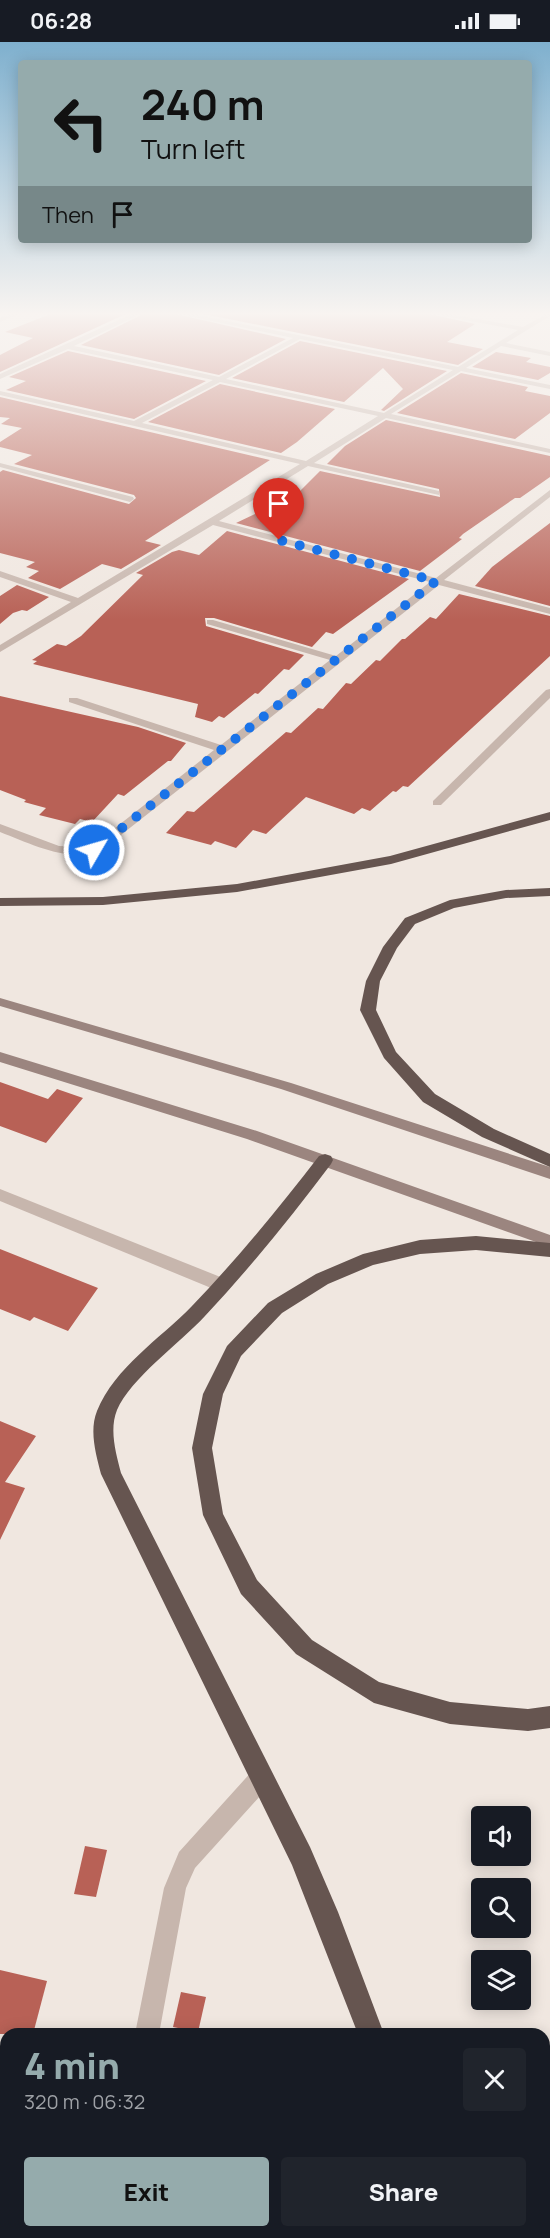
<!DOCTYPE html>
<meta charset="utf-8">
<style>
body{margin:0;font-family:Manrope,sans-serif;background:#20242c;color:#f1f3f6;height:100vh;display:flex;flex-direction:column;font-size:22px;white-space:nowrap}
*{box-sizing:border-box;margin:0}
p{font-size:20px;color:#9ea1a6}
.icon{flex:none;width:33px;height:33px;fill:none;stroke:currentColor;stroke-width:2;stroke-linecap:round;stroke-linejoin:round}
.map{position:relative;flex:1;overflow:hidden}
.drawer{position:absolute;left:0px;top:1986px;width:550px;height:210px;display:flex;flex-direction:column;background:#171b24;border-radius:18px 18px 0 0;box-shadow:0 3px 15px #0003}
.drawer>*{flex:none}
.top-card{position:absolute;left:18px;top:18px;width:514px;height:183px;border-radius:6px;box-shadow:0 3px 15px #0003;background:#95abac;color:#111;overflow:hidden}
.buttons{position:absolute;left:471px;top:1764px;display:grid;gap:12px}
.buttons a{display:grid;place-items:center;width:60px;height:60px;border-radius:6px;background:#171b24;box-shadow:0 3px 15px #0003;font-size:30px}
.pin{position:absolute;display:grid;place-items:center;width:51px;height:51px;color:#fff;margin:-62px -26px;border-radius:50% 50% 50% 0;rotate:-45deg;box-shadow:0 0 6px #0007}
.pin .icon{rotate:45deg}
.me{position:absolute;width:66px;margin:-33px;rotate:52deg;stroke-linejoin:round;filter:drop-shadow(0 0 4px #0008)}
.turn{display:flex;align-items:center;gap:21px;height:126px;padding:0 24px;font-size:27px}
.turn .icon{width:78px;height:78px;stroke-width:2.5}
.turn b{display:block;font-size:42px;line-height:51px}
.then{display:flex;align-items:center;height:57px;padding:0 24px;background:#0003;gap:12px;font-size:22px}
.round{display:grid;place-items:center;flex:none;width:63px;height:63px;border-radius:6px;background:#20242c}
.summary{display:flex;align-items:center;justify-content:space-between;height:102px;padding:0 24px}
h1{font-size:36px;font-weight:800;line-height:45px;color:#95abac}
.button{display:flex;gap:12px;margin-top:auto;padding:12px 24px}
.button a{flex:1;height:69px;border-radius:6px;background:#95abac;color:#111;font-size:24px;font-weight:800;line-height:69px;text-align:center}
.button a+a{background:#20242c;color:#f1f3f6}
.status{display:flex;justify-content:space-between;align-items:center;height:42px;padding:0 30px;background:#171b24;direction:ltr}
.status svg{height:16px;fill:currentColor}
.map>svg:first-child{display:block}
.building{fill:#b86156}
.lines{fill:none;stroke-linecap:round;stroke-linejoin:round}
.minor{fill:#c7b6ad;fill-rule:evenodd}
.secondary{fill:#9b857f;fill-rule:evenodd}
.trunk{fill:#665550;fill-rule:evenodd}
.route{stroke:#1a73e8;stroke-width:10;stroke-dasharray:0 18}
</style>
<div class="status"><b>06:28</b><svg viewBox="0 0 49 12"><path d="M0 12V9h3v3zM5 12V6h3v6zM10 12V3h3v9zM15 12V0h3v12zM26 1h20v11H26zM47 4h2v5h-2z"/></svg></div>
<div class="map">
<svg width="550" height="2196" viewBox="0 0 550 2196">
<rect width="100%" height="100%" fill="#f0e7e0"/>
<g class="building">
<path d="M55 270H130L0 330V313L33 296 5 290Z"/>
<path d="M147 270H167L286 297 219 333 81 303Z"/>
<path d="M194 270H421L475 282 447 300 483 307 458 323Z"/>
<path d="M300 299 447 329 384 369 381 368 403 347 383 326 344 360 232 336Z"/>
<path d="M68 309 206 339 134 377 6 348 26 339 9 335Z"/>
<path d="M496 310 531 316 526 320 550 325V331L538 338 472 325Z"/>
<path d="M461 331 528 345 525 349 550 354V371L515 397 397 371Z"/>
<path d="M220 342 335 367 297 400 281 411 148 380Z"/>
<path d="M0 355 270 418 145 499 161 503 121 527 102 522 60 547 28 536 39 529 26 525 35 520 0 511V430L3 428 129 462 136 456 134 453 14 422 32 413 0 405V400L22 386 1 382 10 376 0 375Z"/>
<path d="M386 378 550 414V435L520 456H515L463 492 459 496 462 497 420 529 236 481 297 452 320 429 440 455 439 447 327 422 345 404Z"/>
<path d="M550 481V564L475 544 492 525Z"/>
<path d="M227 489 409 537 333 592 326 590 312 605 214 576H205L206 584 304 613 289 628 284 627 258 652 255 651 224 676 219 674 212 680 195 675 198 662 33 622 37 619 32 618 57 602 66 604 81 594 143 533 136 531 172 510 179 508 199 513Z"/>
<path d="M17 543 49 555 27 569 22 568 13 571 0 582V554Z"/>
<path d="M459 552 550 574V614L408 745 403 744 396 750 393 749 370 769 362 766 354 772 306 755 266 792 253 788 236 806 215 799 211 803 166 791 187 769 194 770 286 690 291 691 318 666 323 667 346 641 351 642 376 618 380 619 402 597H405L430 575 436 577Z"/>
<path d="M0 654 138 685 186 701 171 719H168L124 754 118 752 92 780 80 777 75 782 39 773 46 766 24 760 26 758 0 748Z"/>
<path d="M0 1040 48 1057 57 1047 83 1056 46 1101 0 1084Z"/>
<path d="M0 1207 98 1246 68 1289 34 1275 30 1279 0 1267Z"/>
<path d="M0 1379 36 1394 5 1440 25 1446 0 1498Z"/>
<path d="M85 1804 107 1808 96 1855 74 1852Z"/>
<path d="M0 1928 47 1939 33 1992H0Z"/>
<path d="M181 1950 206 1955 198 1990 173 1985Z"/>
</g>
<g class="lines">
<g class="minor">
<path d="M13 270H22L0 280V276Z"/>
<path d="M136 270H145L74 304 219 335 293 296 169 270H182L458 325 518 288 423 270H438L523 285 550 270V274L506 301 550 310V314L501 304 466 326 550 343V347L461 329 391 372 550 407V411L386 376 314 421 439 449V453L308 424 219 479 436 536 550 448V455L444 538 550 566V572L439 543 98 811C64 819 31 802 0 790V782L59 804 91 805 214 708 69 660V656H77L221 703 330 618 207 582V578H213L336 614 430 540 213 483 0 610V603L71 560 0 535V529L78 556 300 422 0 353V349L134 379 213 338 68 307 0 337V332ZM300 297 453 328 384 371 226 337ZM220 340 378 374 306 419 142 381Z"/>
<path d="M0 421 133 455 134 457 130 460 0 425Z"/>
<path d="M550 647V656L441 763H433V759L546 648Z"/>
<path d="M0 1147 228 1238 230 1243 228 1248 222 1249 216 1248 0 1159Z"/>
<path d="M262 1724 270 1727 273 1735 270 1743 195 1826 186 1846 159 1992H135L164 1846 179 1810 254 1727Z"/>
<path d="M96 2190H122L121 2196H95Z"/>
</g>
<g class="secondary">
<path d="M0 956 291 1041 550 1125V1137L281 1047 0 964Z"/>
<path d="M0 1010 257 1089 550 1193V1205L247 1097 0 1020Z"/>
</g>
<g class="trunk">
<path d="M550 770V778L391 822 237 850 103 863 0 864V856L103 855 237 842 390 814Z"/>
<path d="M550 846V854L506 856 454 866 415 882 397 906 380 939 376 968 396 1010 435 1052 494 1087 550 1112V1125L482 1095 423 1060 384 1016 360 968 366 939 383 905 405 876 450 858 506 848Z"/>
<path d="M325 1112 331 1114 333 1118 331 1122C291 1175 250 1226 205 1274 180 1301 130 1337 117 1368 109 1388 116 1411 121 1431L310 1805 338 1870 384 1992H358L292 1823 101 1432C96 1412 89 1389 97 1369 115 1325 160 1297 192 1264 237 1217 279 1166 319 1114Z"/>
<path d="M476 1194 550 1201V1215L476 1208 420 1212 373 1223 328 1242 282 1271 241 1314 223 1352 212 1406 223 1472 257 1538 312 1598 379 1640 450 1660 528 1667 550 1664V1686L528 1689 450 1682 374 1661 296 1612 241 1552 203 1473 192 1406 203 1352 227 1304 268 1261 316 1232 363 1212 420 1198Z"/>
<path d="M432 2190H460L462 2196H434Z"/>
</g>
</g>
<linearGradient id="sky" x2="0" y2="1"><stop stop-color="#7fb0ce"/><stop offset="0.47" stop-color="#f8f4f1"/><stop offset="1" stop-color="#f8f4f1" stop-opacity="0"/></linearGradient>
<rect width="550" height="578" fill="url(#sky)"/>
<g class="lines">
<path class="route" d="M94 808 436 539 279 498"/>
</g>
</svg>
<div class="buttons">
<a><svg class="icon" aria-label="sound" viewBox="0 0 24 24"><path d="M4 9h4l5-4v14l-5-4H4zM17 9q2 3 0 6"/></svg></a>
<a><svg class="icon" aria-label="search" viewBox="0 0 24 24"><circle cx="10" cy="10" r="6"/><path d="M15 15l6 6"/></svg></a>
<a><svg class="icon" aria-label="layers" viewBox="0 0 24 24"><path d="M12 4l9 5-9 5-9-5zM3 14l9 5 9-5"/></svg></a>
</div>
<div class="pin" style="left:279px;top:498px;background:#d93025"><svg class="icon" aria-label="arrive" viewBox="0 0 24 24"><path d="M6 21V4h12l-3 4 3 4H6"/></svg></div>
<svg class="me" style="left:94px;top:808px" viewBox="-20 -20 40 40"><circle r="17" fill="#1a73e8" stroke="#fff" stroke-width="3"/><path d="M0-11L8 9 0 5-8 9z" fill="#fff"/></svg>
<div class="top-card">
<div class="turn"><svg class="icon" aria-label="left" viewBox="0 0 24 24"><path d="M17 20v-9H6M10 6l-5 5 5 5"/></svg><div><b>240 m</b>Turn left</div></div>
<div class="then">Then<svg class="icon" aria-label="arrive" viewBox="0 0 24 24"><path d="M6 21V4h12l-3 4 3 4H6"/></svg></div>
</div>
<section class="drawer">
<div class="summary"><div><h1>4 min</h1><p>320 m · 06:32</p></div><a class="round"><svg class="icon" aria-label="close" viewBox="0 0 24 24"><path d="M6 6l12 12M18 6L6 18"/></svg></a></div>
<div class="button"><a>Exit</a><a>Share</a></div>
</section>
</div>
